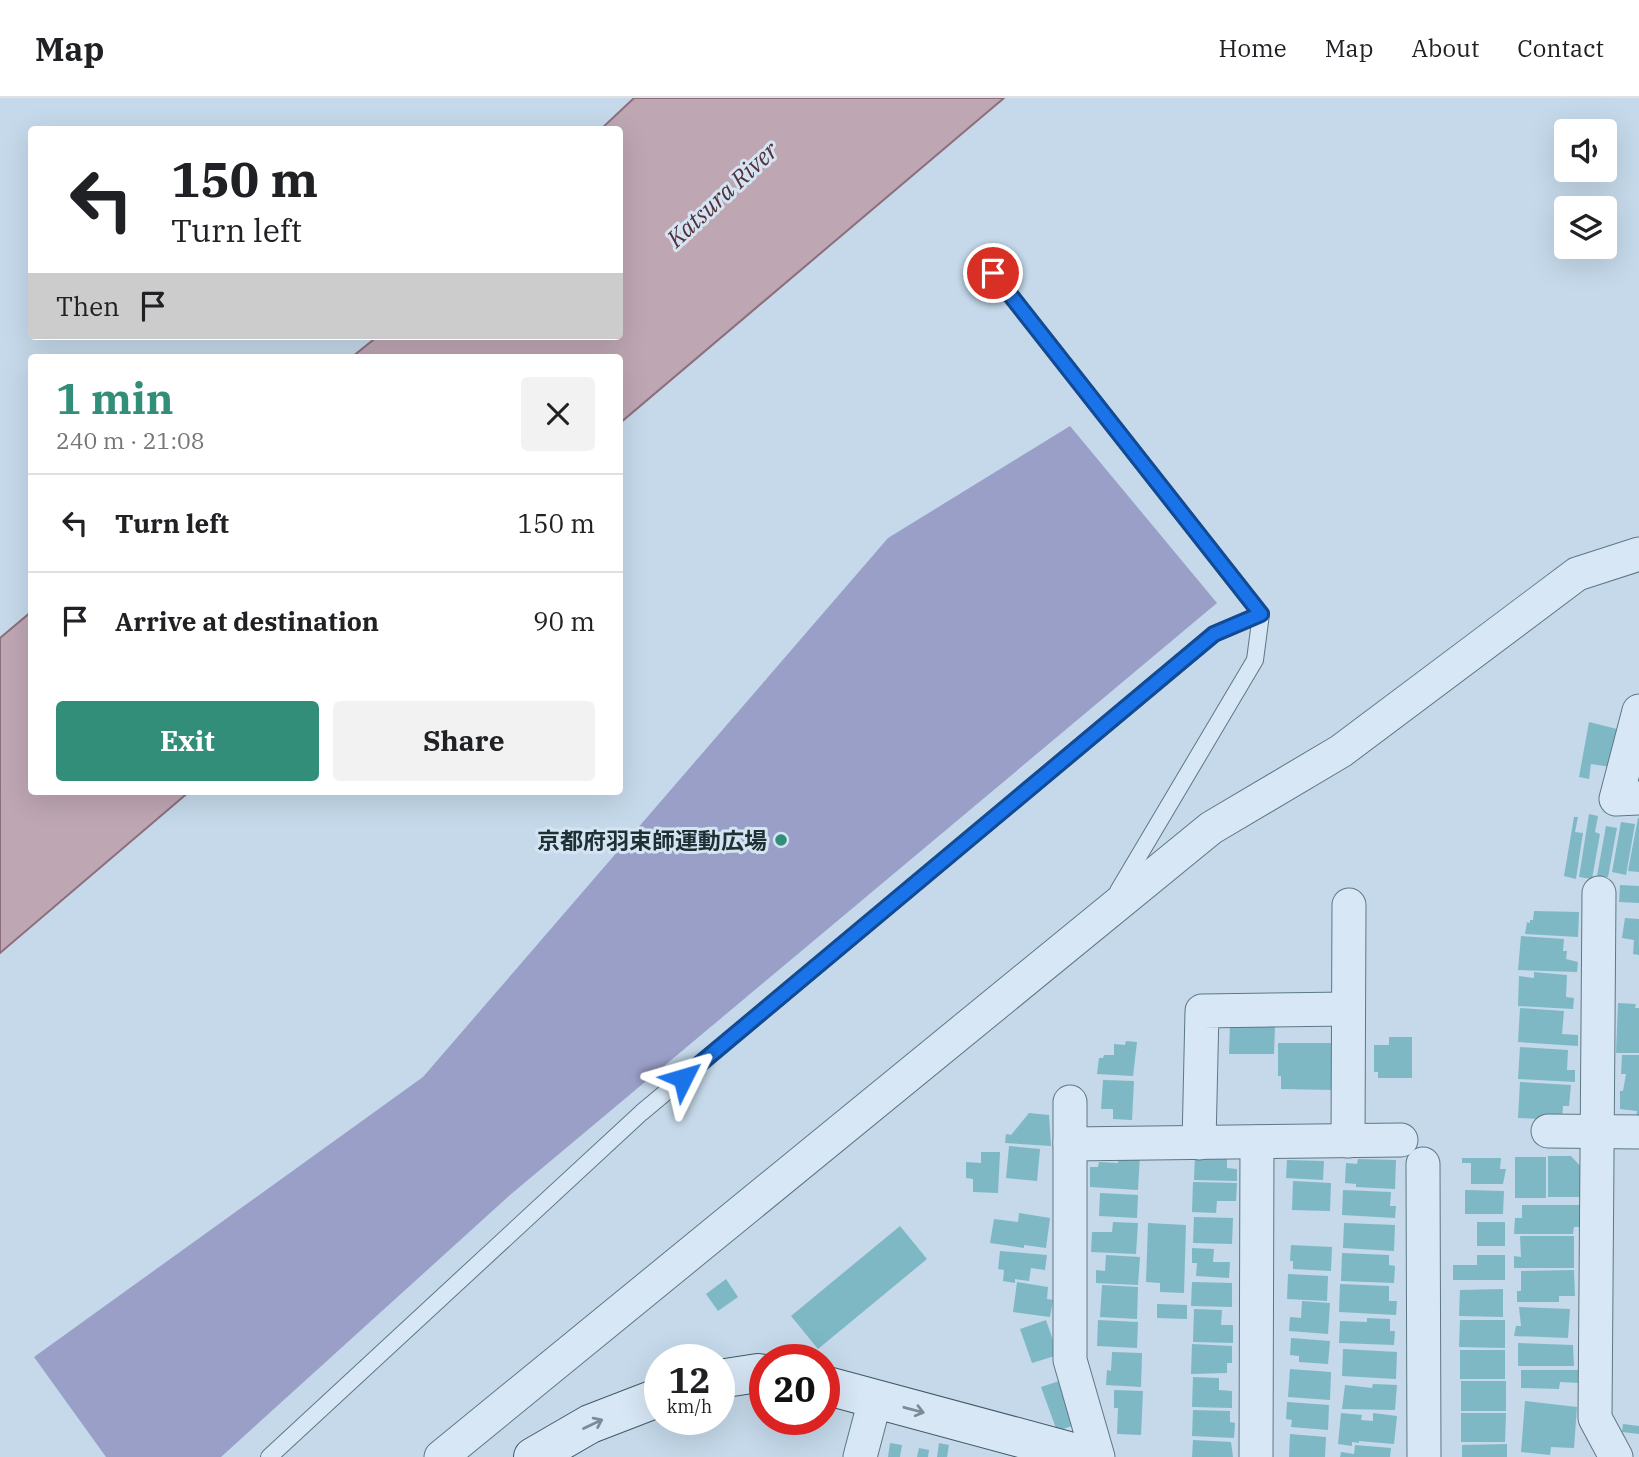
<!DOCTYPE html>
<meta charset="utf-8">
<style>
body{margin:0;font-family:"IBM Plex Serif","Noto Sans JP",serif;background:#f2f2f2;color:#202124;height:100vh;display:flex;flex-direction:column;font-size:26px;white-space:nowrap}
*{box-sizing:border-box;margin:0}
p{font-size:23px;color:#757577}
.icon{flex:none;width:38px;height:38px;fill:none;stroke:currentColor;stroke-width:2;stroke-linecap:round;stroke-linejoin:round}
.map{position:relative;flex:1;overflow:hidden}
.details{position:absolute;left:28px;top:256px;width:595px;height:441px;display:flex;flex-direction:column;background:#fff;border-radius:7px;box-shadow:0 7px 28px #0002}
.details>*{flex:none}
.hud{position:absolute;left:28px;top:28px;width:595px;height:214px;border-radius:7px;box-shadow:0 7px 28px #0002;background:#fff;color:#202124;overflow:hidden}
.buttons{position:absolute;left:1554px;top:21px;display:grid;gap:14px}
.buttons a{display:grid;place-items:center;width:63px;height:63px;border-radius:7px;background:#fff;box-shadow:0 7px 28px #0002;font-size:35px}
.speed{position:absolute;left:644px;top:1246px;display:flex;gap:14px;font-size:35px;font-weight:700;text-align:center}
.speed>*{display:grid;place-content:center;width:91px;height:91px;border-radius:50%;background:#fff;box-shadow:0 7px 28px #0002;line-height:1}
.speed small{font-size:18px;font-weight:400}
.speed .limit{border:10px solid #d22;background:#fff;color:#111}
.pin{position:absolute;display:grid;place-items:center;width:60px;height:60px;color:#fff;margin:-30px;border:4px solid #fff;border-radius:50%;box-shadow:0 2px 7px #0007}
.me{position:absolute;width:77px;margin:-38px;rotate:50deg;stroke-linejoin:round;filter:drop-shadow(0 0 5px #0008)}
.turn{display:flex;align-items:center;gap:24px;height:147px;padding:0 28px;font-size:32px}
.turn .icon{width:91px;height:91px;stroke-width:2.5}
.turn b{display:block;font-size:49px;line-height:60px}
.then{display:flex;align-items:center;height:66px;padding:0 28px;background:#0003;gap:14px;font-size:26px}
.round{display:grid;place-items:center;flex:none;width:74px;height:74px;border-radius:7px;background:#f2f2f2}
.head{display:flex;align-items:center;justify-content:space-between;height:119px;padding:0 28px}
h1{font-size:42px;font-weight:800;line-height:52px;color:#328e79}
.button{display:flex;gap:14px;margin-top:auto;padding:14px 28px}
.button a{flex:1;height:80px;border-radius:7px;background:#328e79;color:#fff;font-size:28px;font-weight:800;line-height:80px;text-align:center}
.button a+a{background:#f2f2f2;color:#202124}
ul{padding:0;list-style:none}
li{display:flex;align-items:center;gap:21px;height:98px;padding:0 28px;border-top:2px solid #e0e0e0}
li div{flex:1}
li b{display:block;font-size:26px}
li em{font-style:normal}
header{display:flex;align-items:center;gap:42px;box-sizing:border-box;height:98px;padding:0 35px;background:#fff;border-bottom:2px solid #e0e0e0}
header strong{font-size:33px}
nav{display:flex;gap:38px;margin-inline-start:auto;font-size:24px}
.map>svg:first-child{display:block}
.green{fill:#9a9fc8}
.water{fill:#bea6b3;stroke:#8c6e7c;stroke-width:2}
.building{fill:#7eb8c5}
.lines{fill:none;stroke-linecap:round;stroke-linejoin:round}
.lane-casing{stroke:#5d7884;stroke-width:18}
.street-casing{stroke:#5d7884;stroke-width:35}
.secondary-casing{stroke:#405b66;stroke-width:40}
.lane{stroke:#d8e7f6;stroke-width:16}
.street{stroke:#d8e7f6;stroke-width:33}
.secondary{stroke:#d8e7f6;stroke-width:38}
.oneway{stroke:#7c8c96}
.route-casing{stroke:#114b97;stroke-width:18}
.route{stroke:#1a73e8;stroke-width:12}
.poi-dot{fill:#328e79;stroke:#d4e4f2;stroke-width:2.5}
.labels{text-anchor:middle;dominant-baseline:central;stroke-width:6;stroke-linejoin:round;paint-order:stroke}
.poi-label{font-size:23px;font-weight:bold;fill:#1f3035;stroke:#d4e4f2;text-anchor:end}
.water-label{font-size:24px;font-style:italic;fill:#54303a;stroke:#d4e4f2}
</style>
<header>
<strong>Map</strong>
<nav><a>Home</a><a>Map</a><a>About</a><a>Contact</a></nav>
</header>
<div class="map">
<svg width="1639" height="1359" viewBox="0 0 1639 1359">
<rect width="100%" height="100%" fill="#c5d9ea"/>
<path class="green" d="M1070 328 1217 505 510 1097 221 1359H106L34 1259 423 979 888 440Z"/>
<g class="water">
<path d="M634 0H1004L620 325V259H352L378 238H620V32L601 31Z"/>
<path d="M31 514 32 693H190L0 855V540Z"/>
</g>
<g class="building">
<path d="M1589 624 1617 631 1611 669 1591 666 1589 681 1579 679Z"/>
<path d="M1589 716 1598 718 1595 734 1600 736 1592 781 1579 779Z"/>
<path d="M1574 719H1578L1575 734 1583 735 1576 781 1564 778Z"/>
<path d="M1638 720H1639V774L1628 773Z"/>
<path d="M1621 724 1635 726 1626 777 1612 774Z"/>
<path d="M1606 728 1617 730 1608 779 1597 778Z"/>
<path d="M1620 787 1639 788V805L1619 804Z"/>
<path d="M1534 813 1579 814 1578 839 1525 836 1527 824 1530 825V822H1533Z"/>
<path d="M1625 820 1639 821V857L1633 856 1634 842 1622 840Z"/>
<path d="M1521 838 1564 841 1563 853H1567L1566 861 1578 864 1577 874 1518 872Z"/>
<path d="M1534 874 1567 877 1566 899 1574 900 1573 911 1518 908 1519 878 1534 880Z"/>
<path d="M1618 905 1636 906 1635 910H1639V955H1616Z"/>
<path d="M1520 910 1564 913 1562 936 1578 937V948L1518 944Z"/>
<path d="M1230 927 1275 928 1274 956H1229Z"/>
<path d="M1389 939H1412V980H1378V974H1374V947H1389Z"/>
<path d="M1126 943 1137 944 1133 978 1097 976 1099 960H1103L1104 957H1114V946L1125 947Z"/>
<path d="M1278 945H1334V992L1281 991V978H1278Z"/>
<path d="M1520 949 1568 952 1567 972H1575V984L1518 981Z"/>
<path d="M1622 957H1639V1022H1636L1637 1013 1620 1011V993H1623L1626 976H1621Z"/>
<path d="M1103 982 1134 983 1132 1022 1113 1021V1011H1101Z"/>
<path d="M1520 984 1571 987 1569 1008H1563L1562 1022 1518 1020Z"/>
<path d="M1029 1015 1049 1017 1051 1048 1005 1045 1006 1036 1011 1037Z"/>
<path d="M1009 1048 1040 1051 1037 1083 1006 1080Z"/>
<path d="M981 1054H1000L998 1095 973 1094V1081L966 1080V1064L981 1065Z"/>
<path d="M1195 1054 1227 1055V1070L1237 1071V1083L1194 1082Z"/>
<path d="M1118 1056 1140 1057 1138 1092 1090 1089V1069H1098L1099 1064 1118 1065Z"/>
<path d="M1548 1058H1571L1583 1071 1582 1099H1548Z"/>
<rect x="1515" y="1059" width="31" height="41"/>
<path d="M1462 1060H1501L1500 1071H1506L1503 1086H1471V1065H1462Z"/>
<path d="M1358 1061 1396 1062 1395 1091 1356 1089V1086L1345 1085 1346 1065 1357 1066Z"/>
<path d="M1287 1062 1324 1063 1323 1082 1286 1080Z"/>
<path d="M1293 1083 1331 1085 1330 1113 1292 1112Z"/>
<path d="M1193 1084 1237 1085 1236 1103H1217L1216 1115 1192 1114Z"/>
<path d="M1343 1092 1391 1094 1390 1108H1396L1395 1120 1342 1117Z"/>
<path d="M1465 1092 1504 1093 1503 1116H1465Z"/>
<path d="M1100 1095 1138 1097 1137 1120 1099 1118Z"/>
<path d="M1522 1107H1585L1581 1129H1574L1573 1136H1514L1515 1120H1522Z"/>
<path d="M1019 1115 1050 1120 1046 1150 1024 1147V1150L990 1145 994 1121 1018 1124Z"/>
<path d="M1194 1119 1233 1120 1232 1146 1193 1145Z"/>
<path d="M1113 1124 1138 1125 1136 1156 1091 1154 1092 1134H1112Z"/>
<rect x="1477" y="1124" width="28" height="24"/>
<path d="M1148 1125 1186 1127 1184 1195 1160 1194V1185L1146 1184Z"/>
<path d="M1344 1125 1395 1127 1394 1153 1343 1150Z"/>
<path d="M900 1128 927 1161 818 1251 791 1218Z"/>
<path d="M1520 1138H1574V1170H1514V1158L1521 1159Z"/>
<path d="M1291 1147 1332 1149 1331 1173 1293 1171V1163H1290Z"/>
<path d="M1192 1150 1214 1151 1213 1164H1230L1229 1180 1196 1178 1197 1165H1192Z"/>
<path d="M1000 1153 1047 1157 1045 1172 1031 1170 1029 1183 1015 1181V1185L1003 1183 1004 1172 998 1171Z"/>
<path d="M1342 1155 1389 1157V1167L1395 1168 1394 1185 1341 1183Z"/>
<path d="M1106 1157 1140 1159 1138 1187 1096 1185V1172L1105 1173Z"/>
<path d="M1477 1157H1505V1182H1453V1167H1477Z"/>
<path d="M1574 1172 1575 1198H1559V1204H1517V1193H1521V1173Z"/>
<path d="M1288 1176 1328 1178 1327 1203 1287 1201Z"/>
<path d="M726 1181 738 1199 718 1213 706 1196Z"/>
<path d="M1017 1184 1048 1189 1047 1201 1053 1202 1050 1219 1013 1214Z"/>
<path d="M1192 1184 1232 1185V1209L1191 1208Z"/>
<path d="M1340 1186 1389 1188V1203H1397L1396 1217 1339 1214Z"/>
<path d="M1102 1187 1138 1189 1137 1221 1100 1219Z"/>
<path d="M1503 1191V1219L1459 1218 1460 1192Z"/>
<path d="M1302 1203 1330 1205 1328 1236 1289 1233 1290 1219 1301 1220Z"/>
<path d="M1157 1206 1187 1207V1221L1157 1220Z"/>
<path d="M1519 1209 1570 1211 1568 1240 1514 1238 1516 1228H1521Z"/>
<path d="M1194 1211 1222 1212 1221 1227H1233V1245L1193 1244Z"/>
<path d="M1367 1220 1390 1221V1233H1395L1394 1247 1339 1245 1340 1223 1367 1224Z"/>
<path d="M1046 1222 1058 1257 1032 1265 1020 1231Z"/>
<path d="M1098 1222 1138 1224 1137 1250 1097 1248Z"/>
<path d="M1460 1222H1505V1250L1459 1249Z"/>
<path d="M1291 1240 1330 1243 1328 1266 1299 1264V1258L1290 1257Z"/>
<path d="M1518 1245 1573 1247 1574 1268H1518Z"/>
<path d="M1192 1246 1232 1248V1265H1227V1275L1191 1276Z"/>
<path d="M1343 1251 1397 1254 1396 1281 1342 1278Z"/>
<rect x="1460" y="1252" width="45" height="29"/>
<path d="M1112 1254 1142 1255 1141 1289 1106 1287 1107 1272 1111 1273Z"/>
<path d="M1290 1271 1331 1274 1330 1302 1288 1299Z"/>
<path d="M1521 1272H1579V1285L1560 1284 1559 1291 1521 1290Z"/>
<path d="M1193 1279 1219 1280V1292L1232 1293V1310L1192 1309Z"/>
<path d="M1062 1282 1078 1326 1057 1333 1041 1289Z"/>
<rect x="1461" y="1283" width="45" height="30"/>
<path d="M1373 1286 1397 1287 1395 1312 1342 1311 1345 1287 1372 1290Z"/>
<path d="M1114 1292 1143 1293 1141 1337 1117 1336 1118 1310H1114Z"/>
<path d="M1525 1303 1577 1309 1574 1350 1551 1349 1550 1357 1521 1354Z"/>
<path d="M1287 1304 1329 1307 1328 1332 1291 1329 1292 1322 1286 1321Z"/>
<path d="M1193 1312 1230 1313V1324L1235 1325 1234 1340 1192 1338Z"/>
<path d="M1341 1315 1362 1317 1361 1322 1373 1323V1315L1397 1318 1394 1346 1359 1343V1345L1352 1344V1348L1338 1346Z"/>
<path d="M1461 1315H1506L1505 1344H1461Z"/>
<path d="M1623 1326 1639 1328V1336L1622 1334Z"/>
<path d="M1290 1336 1326 1339 1325 1359H1289Z"/>
<path d="M1193 1342 1231 1344 1233 1359H1192Z"/>
<path d="M890 1345 902 1347 900 1359H888Z"/>
<path d="M939 1345 949 1347 947 1359H937Z"/>
<path d="M1507 1346V1359H1462V1347Z"/>
<path d="M1355 1347 1391 1350 1390 1359H1340L1341 1354 1354 1356Z"/>
<path d="M919 1350 929 1352 928 1359H917Z"/>
</g>
<g class="lines">
<g class="lane-casing">
<g id="lane">
<path d="M993 175 1261 516 1255 562 1118 793"/>
<path d="M269 1359 641 1015 1214 536 1261 516"/>
</g>
</g>
<g class="street-casing">
<g id="street">
<path d="M1639 613 1616 701 1639 700"/>
<path d="M1599 795 1595 1320 1616 1359"/>
<path d="M1070 1004V1262L1098 1359"/>
<path d="M1548 1033 1639 1034"/>
<path d="M1348 1043 1349 807"/>
<path d="M1199 1045 1202 913 1348 911"/>
<path d="M1070 1046 1401 1042"/>
<path d="M1423 1066 1424 1359"/>
<path d="M441 1359 1211 730 1341 653 1577 476 1639 456"/>
<path d="M860 1359 875 1302"/>
<path d="M1256 1359 1257 1044"/>
</g>
</g>
<g class="secondary-casing">
<g id="secondary">
<path d="M719 1281 758 1275 765 1276"/>
<path d="M824 1287 1091 1359"/>
<path d="M533 1359 590 1326 660 1299"/>
</g>
</g>
<use href="#lane" class="lane"/>
<use href="#street" class="street"/>
<use href="#secondary" class="secondary"/>
</g>
<defs><path id="oneway-shaft" d="M-6 0H5M1.5-3L5.5 0L1.5 3" fill="none" stroke-width="1.6" stroke-linecap="round" stroke-linejoin="round" transform="scale(1.75)"/></defs>
<g class="oneway">
<use href="#oneway-shaft" transform="translate(914 1312) rotate(15)"/>
<use href="#oneway-shaft" transform="translate(593 1326) rotate(-25)"/>
</g>
<g class="lines">
<g class="route-casing">
<path id="route" d="M683 980 1214 536 1261 516 993 175"/>
</g>
<use href="#route" class="route"/>
</g>
<circle class="poi-dot" cx="781" cy="742" r="7"/>
<g class="labels">
<g class="poi-label">
<text x="767" y="742">京都府羽束師運動広場</text>
</g>
<g class="water-label">
<text transform="translate(722 96) rotate(-43)">Katsura River</text>
</g>
</g>
</svg>
<div class="buttons">
<a><svg class="icon" aria-label="sound" viewBox="0 0 24 24"><path d="M4 9h4l5-4v14l-5-4H4zM17 9q2 3 0 6"/></svg></a>
<a><svg class="icon" aria-label="layers" viewBox="0 0 24 24"><path d="M12 4l9 5-9 5-9-5zM3 14l9 5 9-5"/></svg></a>
</div>
<div class="speed"><div>12<small>km/h</small></div><div class="limit">20</div></div>
<div class="pin" style="left:993px;top:175px;background:#d93025"><svg class="icon" aria-label="arrive" viewBox="0 0 24 24"><path d="M6 21V4h12l-3 4 3 4H6"/></svg></div>
<svg class="me" style="left:683px;top:980px" viewBox="-20 -20 40 40"><path d="M0-17L14 15 0 8-14 15z" fill="#1a73e8" stroke="#fff" stroke-width="4"/></svg>
<div class="hud">
<div class="turn"><svg class="icon" aria-label="left" viewBox="0 0 24 24"><path d="M17 20v-9H6M10 6l-5 5 5 5"/></svg><div><b>150 m</b>Turn left</div></div>
<div class="then">Then<svg class="icon" aria-label="arrive" viewBox="0 0 24 24"><path d="M6 21V4h12l-3 4 3 4H6"/></svg></div>
</div>
<section class="details">
<div class="head"><div><h1>1 min</h1><p>240 m · 21:08</p></div><a class="round"><svg class="icon" aria-label="close" viewBox="0 0 24 24"><path d="M6 6l12 12M18 6L6 18"/></svg></a></div>
<ul>
<li><svg class="icon" aria-label="left" viewBox="0 0 24 24"><path d="M17 20v-9H6M10 6l-5 5 5 5"/></svg><div><b>Turn left</b></div><em>150 m</em></li>
<li><svg class="icon" aria-label="arrive" viewBox="0 0 24 24"><path d="M6 21V4h12l-3 4 3 4H6"/></svg><div><b>Arrive at destination</b></div><em>90 m</em></li>
</ul>
<div class="button"><a>Exit</a><a>Share</a></div>
</section>
</div>
